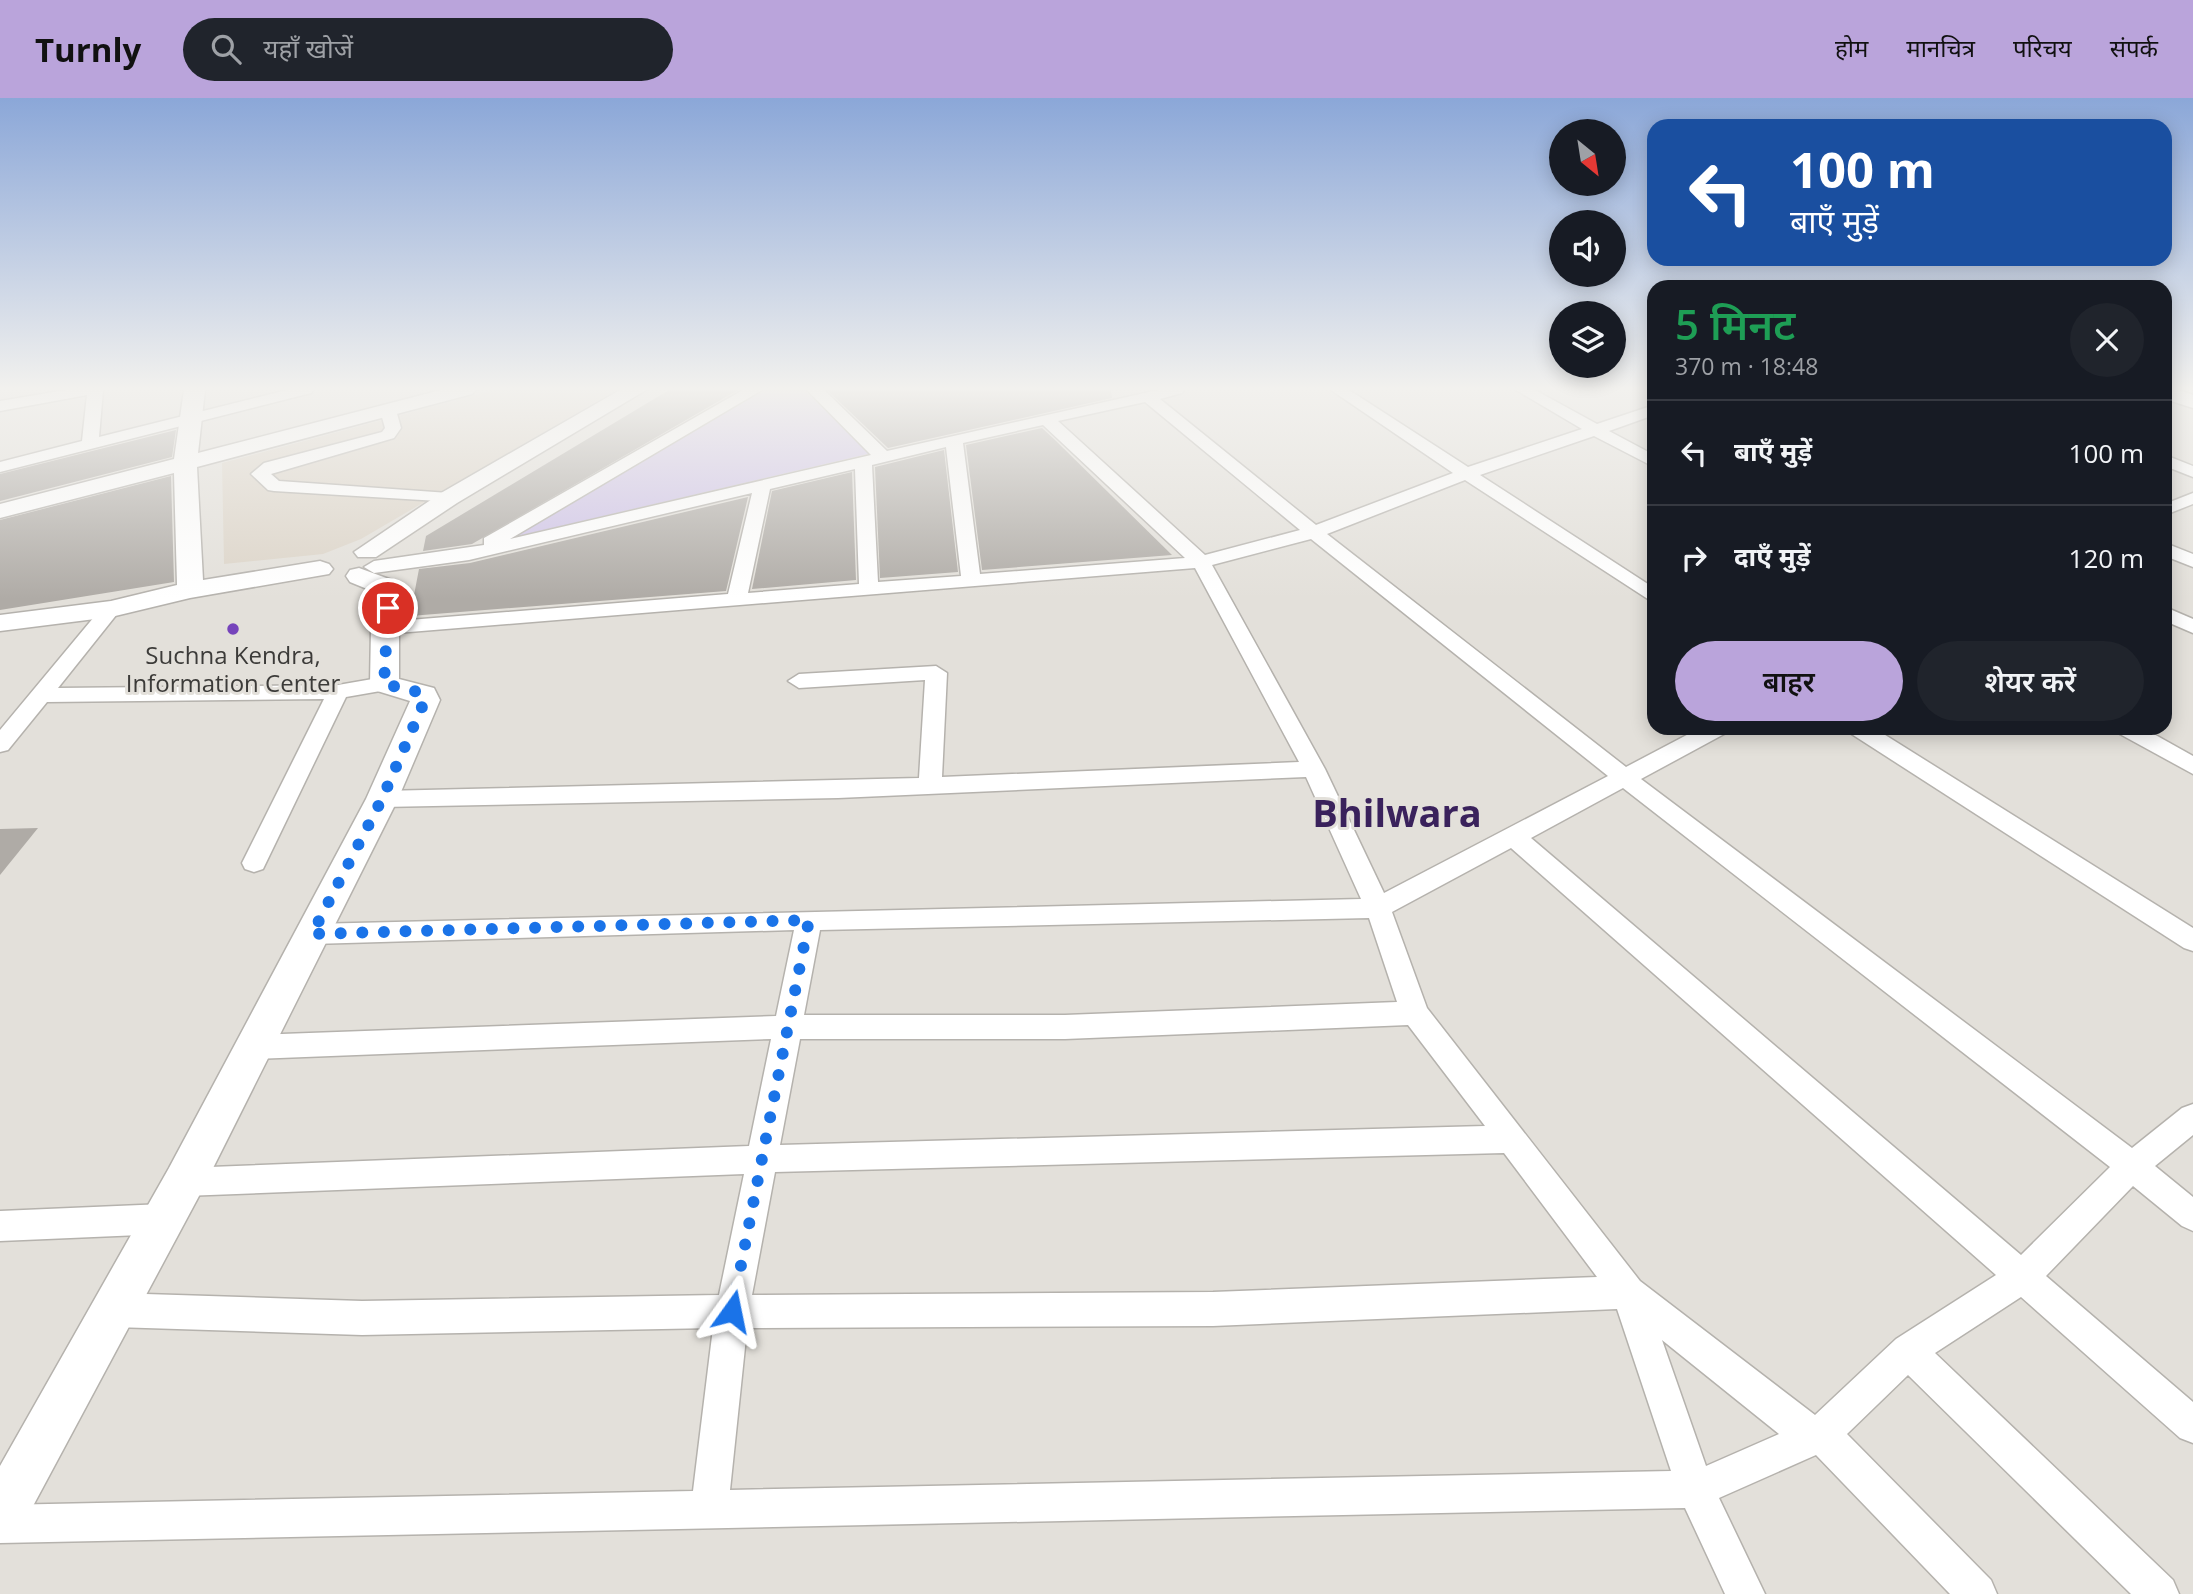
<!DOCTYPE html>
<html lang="hi">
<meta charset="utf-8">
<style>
body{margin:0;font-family:"Open Sans","Noto Sans Devanagari",sans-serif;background:#20242c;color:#f1f3f6;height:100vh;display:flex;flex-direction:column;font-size:26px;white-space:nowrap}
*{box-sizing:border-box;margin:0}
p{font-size:23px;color:#9ea1a6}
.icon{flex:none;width:38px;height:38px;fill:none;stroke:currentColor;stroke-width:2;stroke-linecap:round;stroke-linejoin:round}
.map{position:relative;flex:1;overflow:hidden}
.side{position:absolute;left:1647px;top:182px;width:525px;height:455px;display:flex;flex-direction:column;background:#171b24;border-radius:21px;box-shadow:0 4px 18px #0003}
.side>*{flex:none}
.top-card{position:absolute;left:1647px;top:21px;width:525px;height:147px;border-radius:21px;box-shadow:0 4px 18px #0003;background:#1a4fa0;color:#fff;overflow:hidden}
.needle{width:46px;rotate:150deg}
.buttons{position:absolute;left:1549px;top:21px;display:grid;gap:14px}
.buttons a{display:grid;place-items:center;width:77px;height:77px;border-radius:50%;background:#171b24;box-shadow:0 4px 18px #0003;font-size:35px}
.pin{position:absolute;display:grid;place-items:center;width:60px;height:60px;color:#fff;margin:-30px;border:4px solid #fff;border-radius:50%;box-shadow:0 2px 7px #0007}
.me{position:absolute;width:77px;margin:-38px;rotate:12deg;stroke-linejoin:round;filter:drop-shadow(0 0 5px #0008)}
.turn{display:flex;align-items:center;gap:24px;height:147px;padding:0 28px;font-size:32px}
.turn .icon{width:91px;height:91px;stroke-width:2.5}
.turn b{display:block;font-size:49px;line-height:60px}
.round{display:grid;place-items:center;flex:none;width:74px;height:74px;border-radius:37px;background:#20242c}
.headline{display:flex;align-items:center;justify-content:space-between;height:119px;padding:0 28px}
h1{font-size:42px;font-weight:600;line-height:52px;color:#1e9e55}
.primary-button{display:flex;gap:14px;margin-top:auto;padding:14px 28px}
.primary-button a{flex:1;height:80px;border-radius:42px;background:#baa4db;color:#111;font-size:28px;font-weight:600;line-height:80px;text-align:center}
.primary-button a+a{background:#20242c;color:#f1f3f6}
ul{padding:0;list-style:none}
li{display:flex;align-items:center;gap:21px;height:105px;padding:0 28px;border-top:2px solid #363941}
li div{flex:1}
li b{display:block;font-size:26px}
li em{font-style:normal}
header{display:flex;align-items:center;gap:42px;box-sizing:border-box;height:98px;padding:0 35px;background:#baa4db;color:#111}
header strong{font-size:33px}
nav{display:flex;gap:38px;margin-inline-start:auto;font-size:24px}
.search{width:490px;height:63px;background:#20242c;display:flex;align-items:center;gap:18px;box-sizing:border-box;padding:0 24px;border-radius:38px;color:#9ea1a6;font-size:26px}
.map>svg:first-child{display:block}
.built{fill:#dcd4c8}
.green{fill:#cec2e8}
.building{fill:#afaba6}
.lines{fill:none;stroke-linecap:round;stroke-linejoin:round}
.street-casing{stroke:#b5b2ad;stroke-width:3}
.secondary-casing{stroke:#b5b2ad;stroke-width:3}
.street{fill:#fff;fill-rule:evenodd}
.secondary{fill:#fff;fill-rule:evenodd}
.route{stroke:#1a73e8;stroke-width:12;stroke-dasharray:0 21.6}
.poi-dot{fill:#7644bb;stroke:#e3e0da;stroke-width:2.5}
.labels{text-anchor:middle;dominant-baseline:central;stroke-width:6;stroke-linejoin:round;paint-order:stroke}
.poi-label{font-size:24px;fill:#3c3b39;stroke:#e3e0da}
.town-label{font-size:38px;font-weight:bold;fill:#3a225c;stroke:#e3e0da}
</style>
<header>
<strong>Turnly</strong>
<div class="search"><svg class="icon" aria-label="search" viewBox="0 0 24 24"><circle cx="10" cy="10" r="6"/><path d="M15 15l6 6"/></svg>यहाँ खोजें</div>
<nav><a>होम</a><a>मानचित्र</a><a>परिचय</a><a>संपर्क</a></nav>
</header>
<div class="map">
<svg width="2193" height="1496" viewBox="0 0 2193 1496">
<rect width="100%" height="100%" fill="#e3e0da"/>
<path class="built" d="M494 292H616L361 441 323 456 224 466 222 365Z"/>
<path class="green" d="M761 292H804L872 355 514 439Z"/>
<g class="building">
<path d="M669 292H738L472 446 423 453 426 438Z"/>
<path d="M827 292H1111L1112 300 888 350Z"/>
<path d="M1042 330 1054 341 1172 457 982 472 966 347Z"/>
<path d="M176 332 172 359 0 403V376Z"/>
<path d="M944 352 958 474 880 480 875 369Z"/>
<path d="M852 374 856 482 752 491 772 393Z"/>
<path d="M171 378 174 484 0 512V422Z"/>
<path d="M748 399 726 493 410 518 419 471 470 465Z"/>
<path d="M38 730 0 777V731Z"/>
</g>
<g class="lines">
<g class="street-casing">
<g id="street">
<path d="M66 292H103L99 339 287 292H313L311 295 0 374V364L82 343 87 297 0 313V303Z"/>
<path d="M743 292H762L510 441 871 357 807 292H824L887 353 1158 292H1184L1182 295 1160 301 1316 427 1453 375 1331 292H1349L1468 369 1582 331 1516 292H1535L1597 326 1654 307V317L1609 333 1654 357V369L1594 338 1480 377 1654 490V505L1465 382 1327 436 1626 669 1700 630H1729L1726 635 1641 681 2132 1050 2182 1010 2193 1006V1037L2155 1068 2193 1099V1133L2182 1128 2133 1088 2046 1178 2193 1304V1345L2180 1340 2021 1199 1935 1255 2173 1482 2179 1496H2131L1908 1277 1847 1336 1991 1482 1997 1496H1950L1816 1357 1719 1400 1765 1496H1725L1685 1410 0 1445V1407L693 1393 713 1230 362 1237 114 1229 102 1224 97 1212 102 1200 114 1195 362 1203 719 1197 744 1076 184 1098 173 1094 168 1084 173 1074 184 1070 749 1048 771 941 251 961 241 957 237 949 241 941 251 937 776 918 794 832 312 846 303 843 299 836 303 829 312 826 1361 801 1306 679 838 700 382 709 374 707 370 701 374 695 382 693 919 680 925 582 799 590 788 583 799 576 936 568 947 575 942 679 1299 664 1195 470 385 536 375 530 385 524 728 496 752 395 469 462 374 475 364 469 374 463 484 447V440ZM1145 304 1300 432 1205 457 1058 323ZM1043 327 1185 460 980 476 963 345ZM946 349 961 478 878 484 872 367ZM855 371 859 486 748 495 770 391ZM1311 441 1608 678 1384 795 1325 671 1212 467ZM1623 690 2110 1069 2021 1157 1531 740ZM1511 750 1996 1177 1896 1241 1815 1317 1640 1183 1427 910 1392 814ZM1369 820 1397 904 1065 917H804L820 832ZM1408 927 1485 1028 780 1047 800 941H1065ZM1504 1055 1597 1179 1213 1194 752 1197 775 1074ZM1617 1211 1671 1373 730 1392 747 1230 1213 1228ZM1662 1242 1779 1336 1706 1368Z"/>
<path d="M388 307 396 312 401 330 394 340 271 376 279 383 449 395 455 396 458 400 455 404 274 393 268 392 251 376 264 365 382 334 385 330 380 312Z"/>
<path d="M2165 357 2193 368V379L2165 368Z"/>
<path d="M2193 395V406L2165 417V406Z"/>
<path d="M2165 445 2193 456V469L2165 458Z"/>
<path d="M111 505 121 511 58 590 338 587 384 579 395 586 392 591 346 599 263 771 254 774 245 771 242 765 324 601 47 604 8 652 0 654V632L104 507Z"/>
<path d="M2165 509 2193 521V535L2165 523Z"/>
<path d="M1847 630H1874L2193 830V853L2184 850 1850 635Z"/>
<path d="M2115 630H2143L2193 658V676L2118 635Z"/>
<path d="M164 1106 175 1111 180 1121 175 1131 164 1136 0 1143V1113Z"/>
</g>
</g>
<g class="secondary-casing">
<g id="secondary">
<path d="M184 292H205L198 355 441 292H476L472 296 197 369 203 482 320 463 329 466 333 471 329 476 190 500 111 519 0 533V517L111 503 177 487 174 375 0 420V406L174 361Z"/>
<path d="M620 292H646L457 405 376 459H358L354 454 441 395Z"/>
<path d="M2165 292H2179L2193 297V310L2165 301Z"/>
<path d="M359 470 400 485 404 491 399 530V581L434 590 440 602 398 701 199 1098 18 1436 0 1443V1368L169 1070 366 701 410 603 374 592 370 586 371 530 377 495 350 484 346 478 350 472Z"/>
</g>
</g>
<use href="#street" class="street"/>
<use href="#secondary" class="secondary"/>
</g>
<linearGradient id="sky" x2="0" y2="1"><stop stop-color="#8ba7d8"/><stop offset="0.58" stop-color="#f2f1ee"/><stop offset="1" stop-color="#f2f1ee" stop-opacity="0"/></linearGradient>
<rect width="2193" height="501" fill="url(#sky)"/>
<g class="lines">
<path class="route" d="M388 510 384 586 418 594 425 602 382 701 312 836 809 822 732 1213"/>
</g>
<circle class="poi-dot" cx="233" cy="531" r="7"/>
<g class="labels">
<g class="poi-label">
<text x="233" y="556">Suchna Kendra,<tspan x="233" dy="28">Information Center</tspan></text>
</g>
<g class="town-label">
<text x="1397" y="714">Bhilwara</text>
</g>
</g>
</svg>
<div class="buttons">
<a><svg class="needle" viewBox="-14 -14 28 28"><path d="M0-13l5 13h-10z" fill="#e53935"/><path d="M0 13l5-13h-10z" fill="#9ea1a6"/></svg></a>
<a><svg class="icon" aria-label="sound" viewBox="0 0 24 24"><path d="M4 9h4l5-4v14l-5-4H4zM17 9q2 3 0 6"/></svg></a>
<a><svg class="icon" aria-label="layers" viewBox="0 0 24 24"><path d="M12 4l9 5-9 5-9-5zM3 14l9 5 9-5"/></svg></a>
</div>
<div class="pin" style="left:388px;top:510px;background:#d93025"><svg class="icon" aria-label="arrive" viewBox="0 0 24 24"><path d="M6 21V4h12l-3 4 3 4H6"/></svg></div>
<svg class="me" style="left:732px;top:1213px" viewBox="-20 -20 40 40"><path d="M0-17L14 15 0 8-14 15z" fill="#1a73e8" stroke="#fff" stroke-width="4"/></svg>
<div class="top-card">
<div class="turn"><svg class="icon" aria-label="left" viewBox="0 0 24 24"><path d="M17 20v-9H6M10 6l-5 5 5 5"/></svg><div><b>100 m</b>बाएँ मुड़ें</div></div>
</div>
<section class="side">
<div class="headline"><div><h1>5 मिनट</h1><p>370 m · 18:48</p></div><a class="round"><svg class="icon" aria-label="close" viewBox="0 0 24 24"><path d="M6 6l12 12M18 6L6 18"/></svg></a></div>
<ul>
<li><svg class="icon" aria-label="left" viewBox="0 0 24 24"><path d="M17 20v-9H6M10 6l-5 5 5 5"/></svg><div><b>बाएँ मुड़ें</b></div><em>100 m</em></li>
<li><svg class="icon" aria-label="right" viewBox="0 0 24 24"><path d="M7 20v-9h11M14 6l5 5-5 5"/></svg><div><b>दाएँ मुड़ें</b></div><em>120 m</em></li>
</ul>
<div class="primary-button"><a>बाहर</a><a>शेयर करें</a></div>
</section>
</div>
